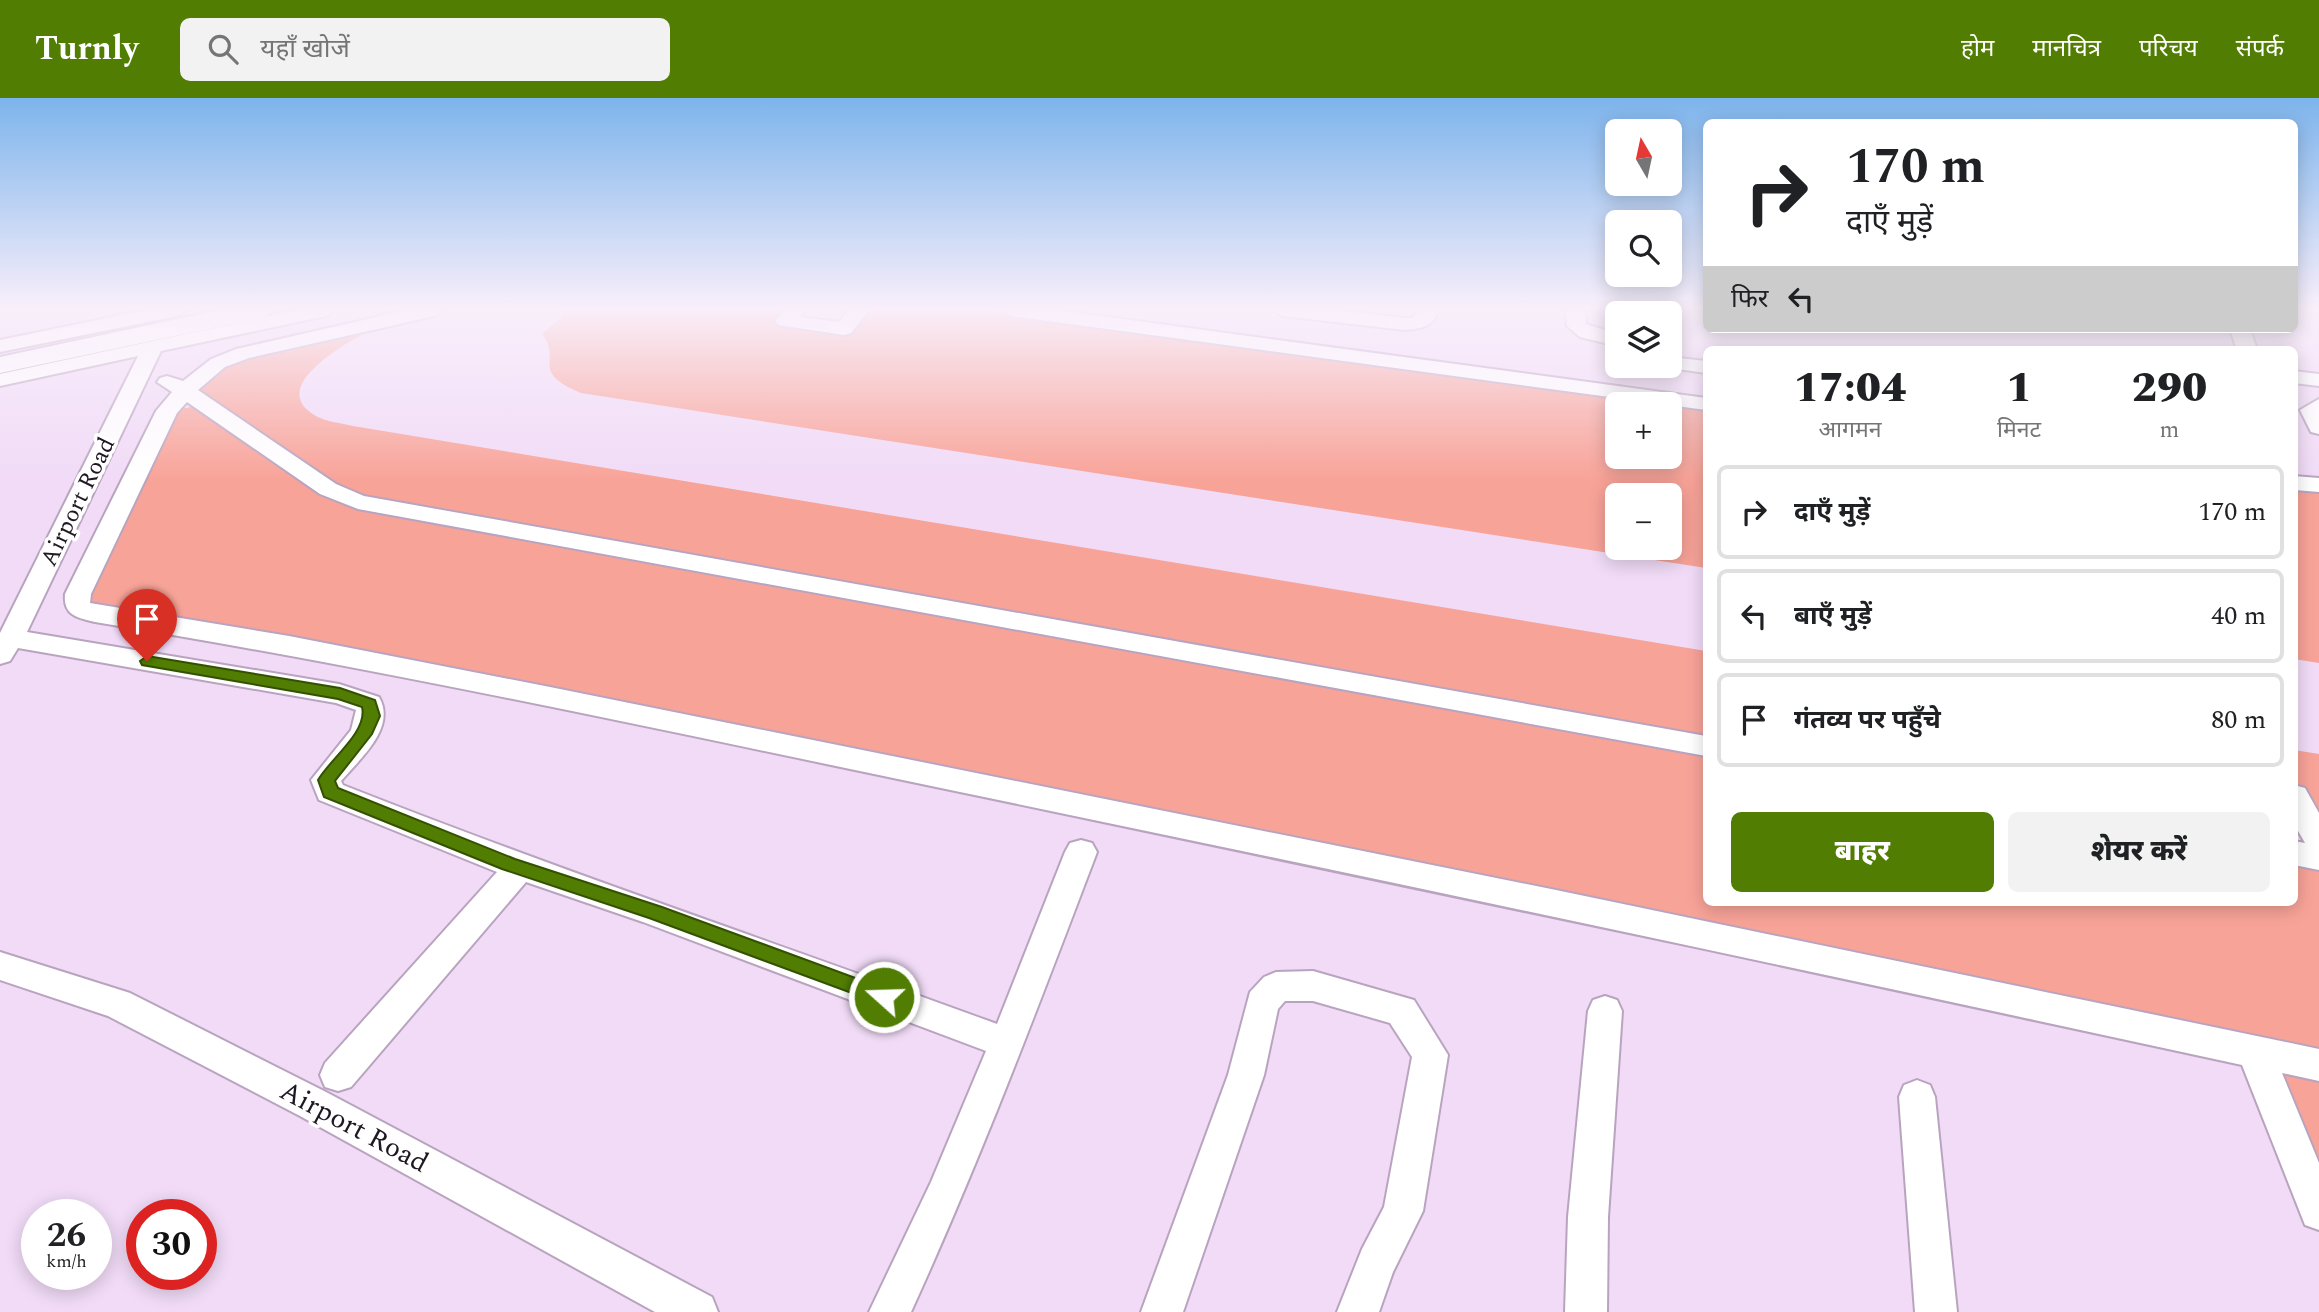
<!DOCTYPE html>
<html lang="hi">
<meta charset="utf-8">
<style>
body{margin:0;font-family:Spectral,"Noto Sans Devanagari",serif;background:#f2f2f2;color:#202124;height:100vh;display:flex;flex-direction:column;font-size:26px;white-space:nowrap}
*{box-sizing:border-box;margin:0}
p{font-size:23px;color:#757577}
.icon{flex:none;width:38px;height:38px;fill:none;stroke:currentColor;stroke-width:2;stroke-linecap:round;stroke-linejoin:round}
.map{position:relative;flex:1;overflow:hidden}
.sheet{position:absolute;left:1703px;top:248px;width:595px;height:560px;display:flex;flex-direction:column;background:#fff;border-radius:10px;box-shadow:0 4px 18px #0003}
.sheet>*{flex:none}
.top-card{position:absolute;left:1703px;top:21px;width:595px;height:214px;border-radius:10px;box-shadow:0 4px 18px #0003;background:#fff;color:#202124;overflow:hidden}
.needle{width:46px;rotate:351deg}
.buttons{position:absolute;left:1605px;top:21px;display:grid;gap:14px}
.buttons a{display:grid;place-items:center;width:77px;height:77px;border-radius:10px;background:#fff;box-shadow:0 4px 18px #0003;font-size:35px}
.speed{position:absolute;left:21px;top:1101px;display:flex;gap:14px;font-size:35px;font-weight:700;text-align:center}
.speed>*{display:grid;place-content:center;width:91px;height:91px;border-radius:50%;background:#fff;box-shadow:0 4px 18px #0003;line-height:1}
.speed small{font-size:18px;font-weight:400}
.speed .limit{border:10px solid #d22;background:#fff;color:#111}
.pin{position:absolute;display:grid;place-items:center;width:60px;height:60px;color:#fff;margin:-72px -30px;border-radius:50% 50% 50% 0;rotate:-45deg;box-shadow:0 0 7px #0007}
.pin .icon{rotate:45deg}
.me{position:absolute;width:77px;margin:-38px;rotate:290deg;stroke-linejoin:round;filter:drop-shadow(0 0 5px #0008)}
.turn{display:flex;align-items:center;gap:24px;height:147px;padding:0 28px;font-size:32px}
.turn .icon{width:91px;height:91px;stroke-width:2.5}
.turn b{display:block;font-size:49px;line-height:60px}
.then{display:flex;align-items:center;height:66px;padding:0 28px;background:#0003;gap:14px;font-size:26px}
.eta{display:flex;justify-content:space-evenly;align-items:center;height:119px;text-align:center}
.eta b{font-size:42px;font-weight:800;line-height:49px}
.cta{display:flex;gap:14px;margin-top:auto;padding:14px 28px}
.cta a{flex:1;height:80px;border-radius:10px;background:#507d02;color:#fff;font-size:28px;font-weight:800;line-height:80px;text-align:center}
.cta a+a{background:#f2f2f2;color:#202124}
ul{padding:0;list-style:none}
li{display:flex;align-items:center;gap:21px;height:94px;margin:0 14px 10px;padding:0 14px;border:4px solid #e0e0e0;border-radius:10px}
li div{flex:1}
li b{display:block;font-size:26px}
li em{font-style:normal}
header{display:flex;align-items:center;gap:42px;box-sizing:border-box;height:98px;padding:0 35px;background:#507d02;color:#fff}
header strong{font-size:33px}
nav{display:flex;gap:38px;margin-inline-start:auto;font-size:24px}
.search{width:490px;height:63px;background:#f2f2f2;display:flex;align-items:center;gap:18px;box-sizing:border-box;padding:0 24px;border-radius:10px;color:#757577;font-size:26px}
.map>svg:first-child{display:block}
.green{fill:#f8a398;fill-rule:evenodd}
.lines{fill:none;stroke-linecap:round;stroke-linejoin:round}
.minor-casing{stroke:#b9a4bf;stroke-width:4}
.highway-casing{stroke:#b9a4bf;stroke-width:4}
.minor{fill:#fff;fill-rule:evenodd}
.highway{fill:#fff;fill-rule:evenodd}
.route{fill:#507d02;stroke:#345101;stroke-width:2}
.labels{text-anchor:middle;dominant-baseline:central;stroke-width:7;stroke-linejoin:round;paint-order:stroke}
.street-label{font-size:24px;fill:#1f1721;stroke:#fff}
.near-street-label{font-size:28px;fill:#1f1721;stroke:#fff}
</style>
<header>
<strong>Turnly</strong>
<div class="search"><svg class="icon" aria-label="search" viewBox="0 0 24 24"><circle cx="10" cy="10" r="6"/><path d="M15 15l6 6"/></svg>यहाँ खोजें</div>
<nav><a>होम</a><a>मानचित्र</a><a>परिचय</a><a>संपर्क</a></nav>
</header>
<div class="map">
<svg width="2319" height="1214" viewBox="0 0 2319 1214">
<rect width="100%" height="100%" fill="#f1dbf7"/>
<g class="green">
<path d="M561 212H787L774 225 847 235 867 212H981L1706 310V470L581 295C528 273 563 262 542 236L562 219ZM1617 306H1670V359H1617ZM1617 397H1670V450H1617Z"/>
<path d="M360 233 361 237C340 249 267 291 316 318 327 324 341 325 353 328L1706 553V642L370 402 338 390 198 292 197 287 223 266Z"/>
<path d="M197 308 330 400 364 410 1706 655V805H2294V763L2319 767V959L287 538 91 507 87 503 174 312Z"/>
<path d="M2294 389 2319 392V565L2294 561Z"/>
<path d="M2294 652 2319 656V722L2294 679Z"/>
<path d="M2276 967 2319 975V1076Z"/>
</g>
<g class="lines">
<g class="minor-casing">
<g id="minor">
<path d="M146 212H186L177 218 0 254V242Z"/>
<path d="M297 212H335L326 218 161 253 27 534 339 586 379 599C397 630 359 662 341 683L343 687C558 772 779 846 997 926L1065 754 1070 745 1081 742 1092 745 1097 754C1038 909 980 1063 911 1214H869L931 1084 986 953 643 824 526 784 351 989 338 993 325 989 320 977 325 965 497 774 319 702 311 682 351 632 356 612 336 605 18 550 10 563 0 566V535L138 258 0 288V276Z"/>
<path d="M407 212H444L435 218 249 260 225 269 198 292 336 386 364 398 1706 638V658L358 411 320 396 187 304 177 315 91 496 90 505 289 538 550 589 1556 792 2319 951V983L2282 975 2319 1065V1132L2305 1127 2242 967C1815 874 1388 783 960 694 672 634 385 571 95 524 77 520 63 517 65 496L156 313 172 294 157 284 160 280 167 278 183 283 211 261 236 251Z"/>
<path d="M785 212H805L800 219 839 224 849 212H869L851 235 844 237 778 227 775 223Z"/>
<path d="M1002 212H1057L1706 300V312L1011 218Z"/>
<path d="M1273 212H1337L1405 220H1413L1419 212H1438C1435 229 1419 231 1405 232L1282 218Z"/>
<path d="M1566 212H1585L1586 226 1617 236V248L1580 239 1567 228Z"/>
<path d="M2230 231H2250L2257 252H2237Z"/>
<path d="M1670 259 1706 263V275L1663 269 1670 268Z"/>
<path d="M2294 273 2319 276V288L2294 285Z"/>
<path d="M2319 301V336L2311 334 2300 312Z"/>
<path d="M2294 378 2319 380V394L2294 392Z"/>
<path d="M2294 687 2305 690 2319 715V772L2294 767V743L2305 745 2294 726Z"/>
<path d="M0 854 130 895 326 994 712 1199 718 1214H655L300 1018 108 918 0 882Z"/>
<path d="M1313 873 1414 902 1448 957 1423 1113 1393 1174 1379 1214H1337L1362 1151 1384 1109 1412 959 1390 925 1313 903H1285L1278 911 1264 977 1183 1214H1141L1228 977 1250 894 1264 879 1276 874Z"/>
<path d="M1605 898 1617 902 1622 913 1608 1119 1607 1214H1565L1568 1119 1588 913 1593 902Z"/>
<path d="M1917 982 1930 987 1935 999 1957 1214H1915L1899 999 1904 987Z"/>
</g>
</g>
<g class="highway-casing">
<path id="highway" d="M219 212H272L268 218 259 220 0 275V259Z"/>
</g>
<use href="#minor" class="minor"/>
<use href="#highway" class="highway"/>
</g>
<linearGradient id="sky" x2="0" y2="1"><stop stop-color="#7db4ec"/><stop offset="0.55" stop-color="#f9effb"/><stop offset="1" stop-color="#f9effb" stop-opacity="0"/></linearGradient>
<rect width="2319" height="382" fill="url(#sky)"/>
<path class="route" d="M147 558 340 590 375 602 380 618 372 636 335 683 338 690 515 761 662 809 891 893 894 899 891 905 884 907 649 820 502 771 324 699 318 682C330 661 368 634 362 609L338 601 142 567 140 563Z"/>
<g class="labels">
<g class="street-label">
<text transform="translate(78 404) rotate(-64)">Airport Road</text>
</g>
<g class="near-street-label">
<text transform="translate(354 1029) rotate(28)">Airport Road</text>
</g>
</g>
</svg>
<div class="buttons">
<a><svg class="needle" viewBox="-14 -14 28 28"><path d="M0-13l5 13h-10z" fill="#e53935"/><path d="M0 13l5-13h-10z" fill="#757577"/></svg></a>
<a><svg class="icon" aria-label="search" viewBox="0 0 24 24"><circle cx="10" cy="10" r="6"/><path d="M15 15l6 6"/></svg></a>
<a><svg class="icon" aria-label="layers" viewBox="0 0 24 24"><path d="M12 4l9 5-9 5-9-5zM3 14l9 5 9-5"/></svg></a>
<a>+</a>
<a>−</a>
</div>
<div class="speed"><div>26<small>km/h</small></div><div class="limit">30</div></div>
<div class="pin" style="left:147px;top:563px;background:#d93025"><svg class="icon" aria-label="arrive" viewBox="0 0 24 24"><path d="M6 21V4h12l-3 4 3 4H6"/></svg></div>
<svg class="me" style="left:884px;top:899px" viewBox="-20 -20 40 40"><circle r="17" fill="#507d02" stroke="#fff" stroke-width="3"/><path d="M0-11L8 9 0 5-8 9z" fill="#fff"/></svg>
<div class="top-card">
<div class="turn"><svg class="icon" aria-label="right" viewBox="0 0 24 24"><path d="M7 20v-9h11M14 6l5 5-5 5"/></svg><div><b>170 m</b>दाएँ मुड़ें</div></div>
<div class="then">फिर<svg class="icon" aria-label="left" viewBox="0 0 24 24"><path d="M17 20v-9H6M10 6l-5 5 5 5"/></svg></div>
</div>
<section class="sheet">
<div class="eta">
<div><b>17:04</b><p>आगमन</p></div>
<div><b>1</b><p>मिनट</p></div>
<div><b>290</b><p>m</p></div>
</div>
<ul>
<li><svg class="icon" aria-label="right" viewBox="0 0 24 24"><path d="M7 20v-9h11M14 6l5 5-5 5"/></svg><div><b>दाएँ मुड़ें</b></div><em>170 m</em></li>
<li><svg class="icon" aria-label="left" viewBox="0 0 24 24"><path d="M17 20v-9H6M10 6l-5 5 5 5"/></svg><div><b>बाएँ मुड़ें</b></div><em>40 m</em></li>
<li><svg class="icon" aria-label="arrive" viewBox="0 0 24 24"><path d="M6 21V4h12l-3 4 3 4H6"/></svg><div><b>गंतव्य पर पहुँचे</b></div><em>80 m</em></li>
</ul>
<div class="cta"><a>बाहर</a><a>शेयर करें</a></div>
</section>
</div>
